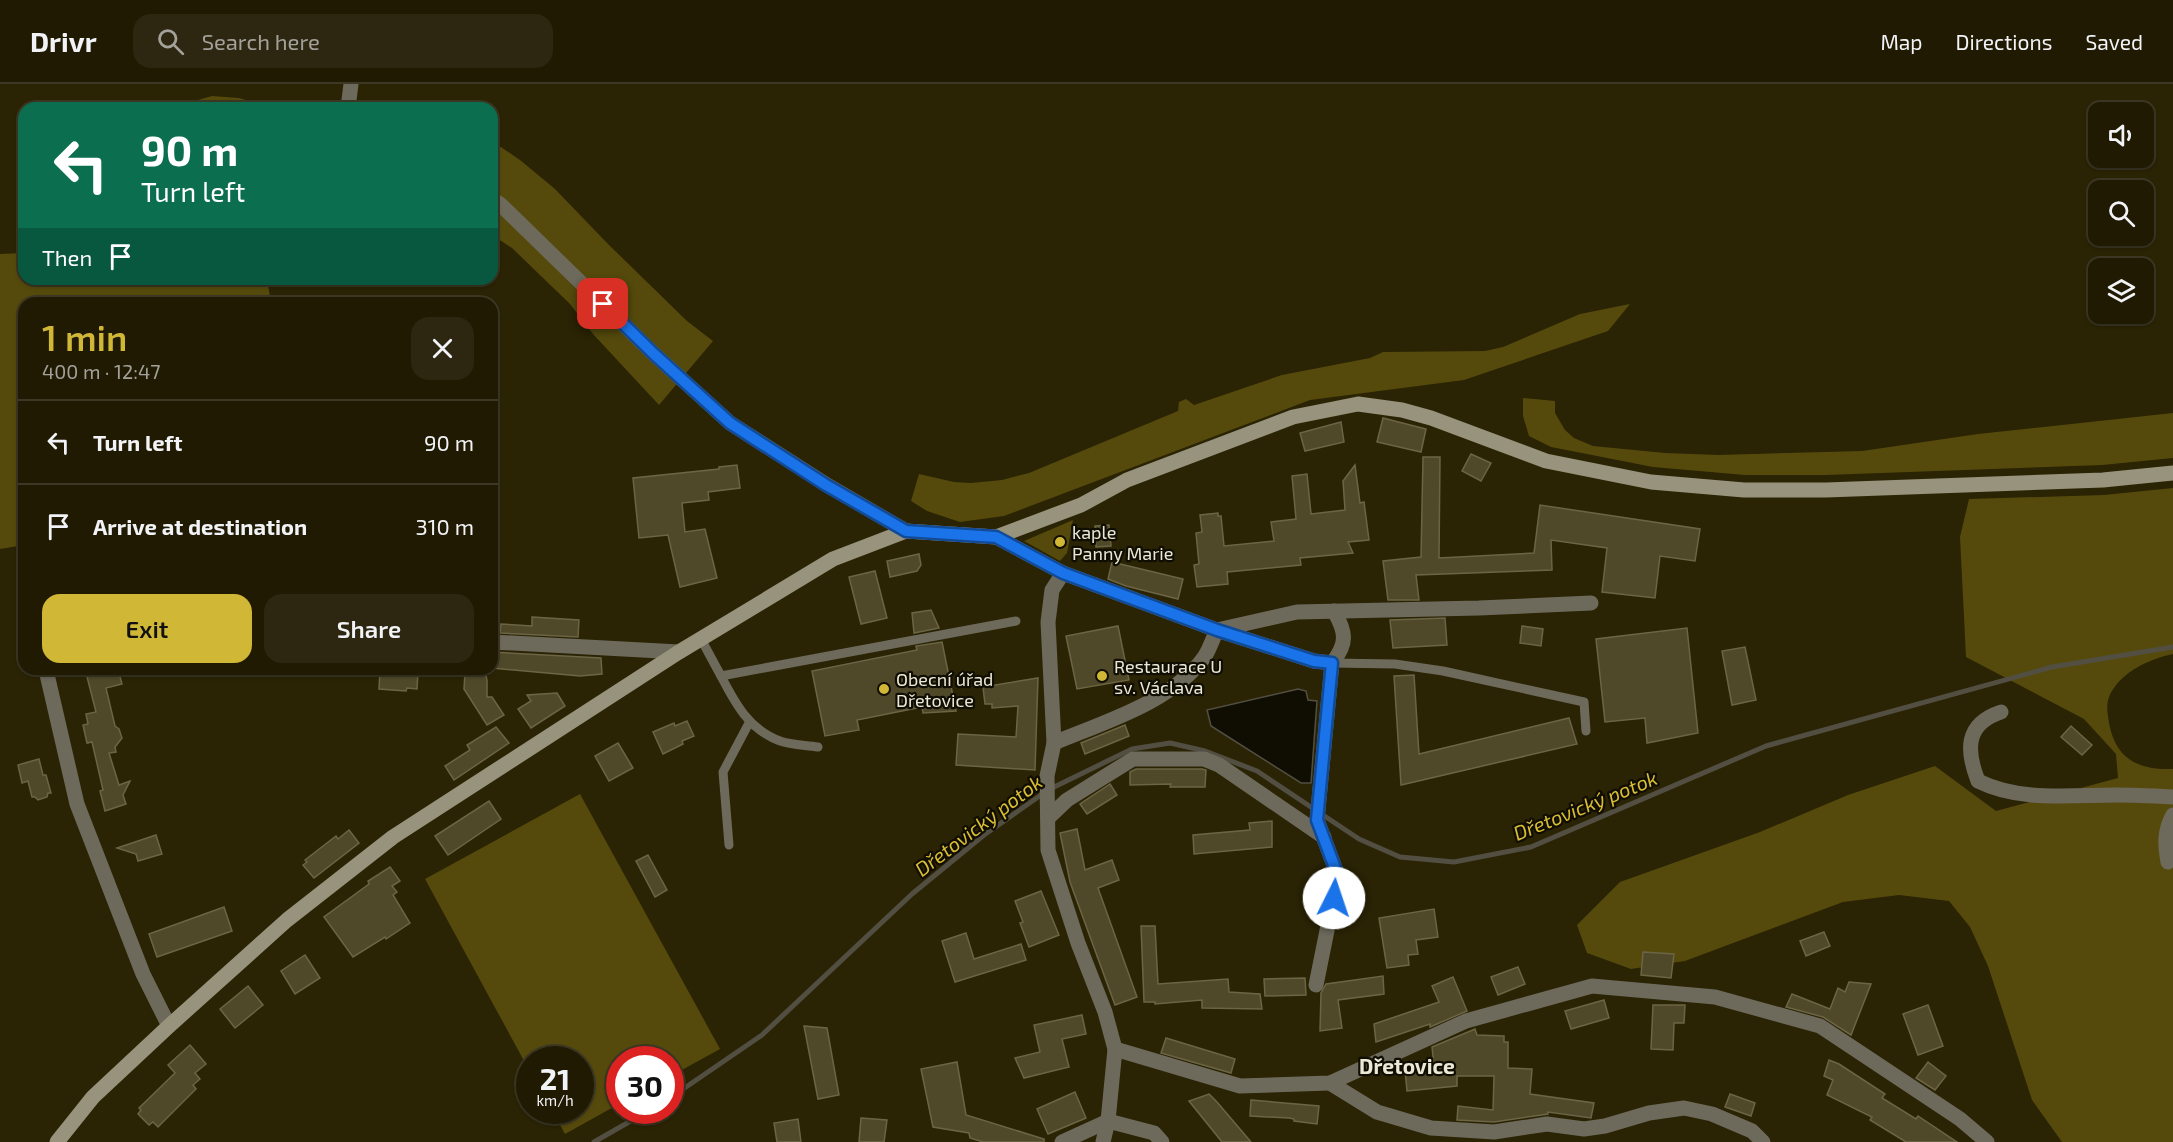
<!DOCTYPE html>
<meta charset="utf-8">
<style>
body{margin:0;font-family:"Exo 2",sans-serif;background:#2d2712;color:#f1f3f6;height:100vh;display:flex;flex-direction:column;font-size:22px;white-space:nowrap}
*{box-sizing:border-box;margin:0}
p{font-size:20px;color:#a2a19a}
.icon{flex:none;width:33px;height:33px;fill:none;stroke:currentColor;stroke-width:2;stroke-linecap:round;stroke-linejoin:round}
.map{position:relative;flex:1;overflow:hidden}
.side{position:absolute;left:18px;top:213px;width:480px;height:378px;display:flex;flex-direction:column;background:#201a03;border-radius:18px;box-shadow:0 2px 4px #0004,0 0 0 2px #3d3825}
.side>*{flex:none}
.top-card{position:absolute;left:18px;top:18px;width:480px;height:183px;border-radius:18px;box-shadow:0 2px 4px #0004,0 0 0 2px #3d3825;background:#0b6e4f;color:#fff;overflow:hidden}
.tools{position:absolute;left:2088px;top:18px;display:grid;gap:12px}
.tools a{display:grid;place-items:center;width:66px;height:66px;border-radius:12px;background:#201a03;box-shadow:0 2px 4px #0004,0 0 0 2px #3d3825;font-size:30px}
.speed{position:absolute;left:516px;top:962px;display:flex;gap:12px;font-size:30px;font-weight:700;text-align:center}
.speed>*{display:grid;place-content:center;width:78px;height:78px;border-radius:50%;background:#201a03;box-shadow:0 2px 4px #0004,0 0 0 2px #3d3825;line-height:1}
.speed small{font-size:15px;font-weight:400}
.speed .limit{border:9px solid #d22;background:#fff;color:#111}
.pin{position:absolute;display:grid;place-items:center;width:51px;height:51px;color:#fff;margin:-26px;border-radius:12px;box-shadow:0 3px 9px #0006}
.me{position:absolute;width:66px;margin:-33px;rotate:4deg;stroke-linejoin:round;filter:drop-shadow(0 0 4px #0008)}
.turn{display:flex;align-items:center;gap:21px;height:126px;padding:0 24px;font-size:27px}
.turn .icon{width:78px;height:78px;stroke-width:2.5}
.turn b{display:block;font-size:42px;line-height:51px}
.then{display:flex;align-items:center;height:57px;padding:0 24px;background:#0003;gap:12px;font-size:22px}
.round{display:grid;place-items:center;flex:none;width:63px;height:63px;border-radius:18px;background:#2d2712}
.overview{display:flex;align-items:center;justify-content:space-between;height:102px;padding:0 24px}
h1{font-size:36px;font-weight:600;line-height:45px;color:#d1b736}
.primary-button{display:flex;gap:12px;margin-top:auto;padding:12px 24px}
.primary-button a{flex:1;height:69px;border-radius:18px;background:#d1b736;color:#111;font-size:24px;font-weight:600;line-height:69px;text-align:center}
.primary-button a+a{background:#2d2712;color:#f1f3f6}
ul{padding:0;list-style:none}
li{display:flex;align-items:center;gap:18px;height:84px;padding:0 24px;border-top:2px solid #3d3825}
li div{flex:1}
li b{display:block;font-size:22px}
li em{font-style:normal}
header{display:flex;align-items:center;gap:36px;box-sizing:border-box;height:84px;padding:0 30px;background:#201a03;border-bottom:2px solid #3d3825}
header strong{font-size:28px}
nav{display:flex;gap:33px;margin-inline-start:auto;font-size:21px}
.search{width:420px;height:54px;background:#2d2712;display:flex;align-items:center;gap:15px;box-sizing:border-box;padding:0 21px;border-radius:18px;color:#a2a19a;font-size:22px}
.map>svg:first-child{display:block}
.green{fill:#554a0c}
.water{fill:#100d03;stroke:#524f42;stroke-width:1.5}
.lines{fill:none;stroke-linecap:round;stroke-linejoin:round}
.stream{stroke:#524f42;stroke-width:5}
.building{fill:#4f4929;stroke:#6c6545;stroke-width:1.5}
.lane{stroke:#6d6a5c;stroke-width:9}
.street{stroke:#6d6a5c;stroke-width:15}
.secondary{stroke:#97937c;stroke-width:15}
.route-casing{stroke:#114b97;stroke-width:15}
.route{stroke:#1a73e8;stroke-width:10}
.poi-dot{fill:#d1b736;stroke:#100d03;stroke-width:2}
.labels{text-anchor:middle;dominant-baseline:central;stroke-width:4.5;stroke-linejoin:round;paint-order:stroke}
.poi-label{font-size:18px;fill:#ece8d6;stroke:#100d03;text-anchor:start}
.water-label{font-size:20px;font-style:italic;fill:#d9be33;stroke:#100d03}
.quarter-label{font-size:21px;font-weight:bold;fill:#ece8d6;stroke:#100d03}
</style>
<header>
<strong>Drivr</strong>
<div class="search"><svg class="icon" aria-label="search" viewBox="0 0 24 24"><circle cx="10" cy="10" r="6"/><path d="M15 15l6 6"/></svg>Search here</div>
<nav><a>Map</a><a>Directions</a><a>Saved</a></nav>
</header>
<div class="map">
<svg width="2173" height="1058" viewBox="0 0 2173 1058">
<rect width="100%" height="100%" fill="#2a2304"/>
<g class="green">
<path d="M212 12 239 14 273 24H179L184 20Z"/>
<path d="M492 57 520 76 555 105 608 160 687 237 713 257 659 321 593 250 570 220 512 164 492 151Z"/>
<path d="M24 169V195H267L271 219H24V461L0 465V170Z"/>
<path d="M1630 220 1608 247 1464 296 1310 316 1004 432 960 438 927 427 911 417 919 390 954 398 971 399 1002 396 1029 389 1178 327 1179 318 1186 315 1194 321 1282 291 1370 274 1383 268 1485 267 1503 263 1580 230Z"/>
<path d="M1523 314 1555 317V329L1565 346 1574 354 1593 362 1665 369 1718 371 1862 367 1978 350 2173 329V374L2102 381 1826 391H1745L1653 383 1551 363 1529 352 1523 332Z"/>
<path d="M2173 404V570C2151 575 2127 585 2114 604 2105 616 2107 626 2109 639 2116 676 2139 686 2173 685V1058H2062L2032 1016 1988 882 1970 843 1949 817 1899 811 1843 818 1685 877 1631 885 1587 869 1577 841 1620 798 1760 748 1848 711 1935 682 1996 727 2118 694 2116 670 2084 635 1966 573 1960 453 1969 415 2104 411Z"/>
<path d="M1073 436 1067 469 1060 477 1024 457Z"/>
<path d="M580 710 720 965 671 992 670 975H620L619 1020 565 1050 552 1026H580V975H530L529 986 425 795Z"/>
</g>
<path class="water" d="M1298 605 1306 607 1308 616 1317 617 1311 699H1301L1211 642 1207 626Z"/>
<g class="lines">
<g class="stream">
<path d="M670 1014 762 951 912 810 984 751 1048 706 1132 665 1170 659 1205 667 1257 687 1359 755 1400 773 1454 778 1531 763 1766 662 2052 583 2173 563"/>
<path d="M594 1058 650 1026"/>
</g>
</g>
<g class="building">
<path d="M1383 334 1426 345 1421 368 1377 358Z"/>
<path d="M1341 338 1344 358 1305 367 1300 349Z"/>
<path d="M1471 370 1491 379 1481 397 1462 387Z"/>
<path d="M1423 373H1440L1439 474 1534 469 1540 421 1700 445 1695 477 1660 472 1655 514 1602 508 1607 464 1551 456 1552 486 1416 491 1419 516H1388L1383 477 1421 473Z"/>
<path d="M737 381 740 404 708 408 709 416 682 419 685 448 705 445 717 494 680 503 668 451 639 454 633 394 719 385V383Z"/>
<path d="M1355 381 1360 419 1364 418 1369 456 1348 458 1353 469 1300 474 1301 481 1227 488 1228 500 1197 503 1194 481 1199 480 1196 449 1202 448 1200 431 1218 429V432H1221L1224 462 1274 457 1271 438 1296 435 1292 392 1307 390 1311 430 1345 426 1343 397Z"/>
<path d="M1109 441 1111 462 1096 463 1095 442Z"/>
<path d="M919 470 921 481 917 487 890 493 887 477Z"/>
<path d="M1112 478 1183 495 1178 515 1126 502 1108 495Z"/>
<path d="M875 487 887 534 861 540 849 493Z"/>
<path d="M931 526 939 544 914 549 912 529Z"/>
<path d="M532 533 579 536 578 553 500 549 501 540 532 542Z"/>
<path d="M1445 534 1447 561 1393 564 1390 536Z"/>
<path d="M1118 542 1129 596 1077 605 1066 552Z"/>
<path d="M1522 542 1543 545 1541 562 1520 559Z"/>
<path d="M1687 544 1698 649 1647 659 1645 634 1605 638 1596 555Z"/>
<path d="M942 558 956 627 923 629 922 623 857 636 859 646 825 652 812 587 917 566 916 562Z"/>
<path d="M1745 563 1756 616 1732 621 1722 567Z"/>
<path d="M492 568 601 574 602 590 580 592 492 584Z"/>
<path d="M85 585H118L122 600 106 604 115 642 119 645 122 654 115 663 116 668 109 669 119 701 130 697 123 711 126 720 105 727 100 707 103 706 92 658 87 659 83 641 88 640 86 630 96 628Z"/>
<path d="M380 585H402L408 586V588L418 589 417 605 407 604 406 607 379 605Z"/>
<path d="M474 585H485L487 597V613H492L504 631 487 641 464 605 465 589 474 590Z"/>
<path d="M1414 591 1419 670 1569 634 1577 660 1401 701 1394 592Z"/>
<path d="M1038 594 1035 686 956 681 958 650 1016 653 1018 622 992 624V620H985L983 603Z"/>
<path d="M557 609 565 622 531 644 518 625 531 617 527 611Z"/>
<path d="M687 637 694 652 682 657 683 660 663 670 653 648 674 639 675 642Z"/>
<path d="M1125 641 1129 652 1085 670 1081 659Z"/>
<path d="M2071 642 2092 661 2082 671 2061 653Z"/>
<path d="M496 643 509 659 454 696 445 682 470 666 467 661Z"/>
<path d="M618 659 633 684 609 697 595 672Z"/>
<path d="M39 675 43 691H46L51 709H48L47 713 38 716 35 713H32L28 697 22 699 18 681Z"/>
<path d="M1136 685H1202L1206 686 1205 703H1170L1171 700 1130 701V688Z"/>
<path d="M1110 700 1117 711 1087 730 1080 720Z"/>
<path d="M489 717 501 735 448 771 435 752Z"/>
<path d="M1272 737V763L1194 770 1193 751 1250 746 1249 739Z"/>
<path d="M1077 745 1085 786 1112 776 1119 796 1098 804 1137 913 1115 921 1070 798 1060 749Z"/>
<path d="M349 746 359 759 314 794 303 781 307 778 305 776 336 752 338 755Z"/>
<path d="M156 751 162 770 138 777 136 770 117 764Z"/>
<path d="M648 771 667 806 655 813 636 777Z"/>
<path d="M390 783 400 797 392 802 397 808 393 811 410 839 386 855 385 853 353 873 324 833 369 800 368 797Z"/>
<path d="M1041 807 1059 851 1029 863 1020 839 1023 838 1015 817Z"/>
<path d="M224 823 232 847 157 873 149 850Z"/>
<path d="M1434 825 1438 853 1416 856 1418 870 1408 871 1409 881 1387 884 1379 834Z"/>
<path d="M1141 842H1155L1158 900 1228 895 1229 908 1260 910 1262 925 1202 924V916L1155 920V918H1144Z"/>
<path d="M1824 848 1830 862 1806 872 1800 857Z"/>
<path d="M966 849 974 875 1021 860 1026 876 955 898 942 857Z"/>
<path d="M1643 868 1674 870 1671 894 1641 891Z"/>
<path d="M305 871 320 894 295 910 281 887Z"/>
<path d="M1518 883 1525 900 1498 911 1491 893Z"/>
<path d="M1383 892 1384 910 1338 916 1342 944 1320 947 1321 909 1326 900Z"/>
<path d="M1453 893 1467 927 1430 943V940L1376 958 1374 940 1439 918 1432 902Z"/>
<path d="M1305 894 1306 911 1265 912 1264 895Z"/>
<path d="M1849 898 1871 900 1851 951 1823 933 1786 923 1792 910 1830 925 1838 904 1845 908Z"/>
<path d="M248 902 263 921 235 944 220 925Z"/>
<path d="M1604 916 1609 934 1571 945 1565 927Z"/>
<path d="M1653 921H1685L1684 939H1674L1673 966 1651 965Z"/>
<path d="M1928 921 1943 962 1918 971 1903 930Z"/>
<path d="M1082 931 1086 950 1062 955 1069 983 1024 994 1015 974 1040 968 1034 941Z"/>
<path d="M804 942 827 944 839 1011 818 1015Z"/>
<path d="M1475 945 1477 951 1504 952V958H1508V984L1532 985 1530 1010 1594 1019 1591 1034 1548 1028V1030L1494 1038 1457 1036 1458 1022 1493 1026 1494 992H1457V1002L1407 1007 1405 986 1434 982 1432 963Z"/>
<path d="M1166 954 1235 975 1231 989 1161 969Z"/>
<path d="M190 961 206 980 195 989 200 995 193 1001 196 1005 158 1043 153 1038 149 1041 138 1030 141 1026 139 1024 175 989 168 981Z"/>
<path d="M1829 976 1839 980 1885 1010 1882 1014 1916 1035 1918 1032 1957 1058H1906L1870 1036 1872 1033 1827 1011 1833 996 1824 992Z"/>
<path d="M957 978 966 1031 1044 1055V1058H983L970 1054 969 1049 933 1043 921 985Z"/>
<path d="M1928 978 1946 992 1935 1006 1916 994Z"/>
<path d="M1075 1008 1086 1034 1048 1050 1037 1025Z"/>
<path d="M1209 1010 1217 1018 1251 1058H1222L1189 1017Z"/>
<path d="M1730 1010 1755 1019 1751 1032 1725 1023Z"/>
<path d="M1251 1016 1319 1022 1317 1040 1294 1037V1035L1289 1034 1250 1032Z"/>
<path d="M861 1034 887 1036 884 1058H859Z"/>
<path d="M798 1035 801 1058H777L774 1039Z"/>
</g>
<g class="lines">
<g class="lane">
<path d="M701 555 721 592 1016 537"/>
<path d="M1332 579 1395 580 1443 587 1584 618 1586 647"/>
<path d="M721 592C735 619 749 646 780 657 791 661 806 661 818 663"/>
<path d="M729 761 723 688 749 639"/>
</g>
<g class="street">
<path d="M348 24 351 0"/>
<path d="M492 115 500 120 654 270 730 339 827 401 906 447"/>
<path d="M996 453 1063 489 1217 546 1297 528 1479 524 1591 519"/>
<path d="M1063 489 1052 506 1048 538 1054 659 1047 692 1048 766 1078 859 1105 928 1115 965 1108 1037 1154 1049 1162 1058"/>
<path d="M492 558 679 568"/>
<path d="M1332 579C1348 559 1346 548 1334 527"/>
<path d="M46 586 77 720 143 890 169 942"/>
<path d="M2001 628C1965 640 1966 666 1978 697 2020 718 2070 711 2117 711 2135 711 2154 712 2173 713"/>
<path d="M1054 659C1104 638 1173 618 1205 572 1210 564 1213 554 1217 546L1314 577 1332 579 1317 736 1338 792 1316 901"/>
<path d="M1048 734 1067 716 1133 675H1204L1219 681 1324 753"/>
<path d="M2168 778C2165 761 2164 747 2173 731"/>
<path d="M1115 965 1240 1002 1330 999 1466 937 1592 902 1715 913 1820 942 1960 1035 1987 1058"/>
<path d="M1330 999 1377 1028 1431 1044 1494 1048 1547 1040 1584 1045 1605 1042 1649 1029 1684 1024 1712 1030 1752 1047 1763 1058"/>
<path d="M1062 1058 1108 1037"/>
<path d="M1103 1058 1108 1037"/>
</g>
<path class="secondary" d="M57 1058 93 1013 169 942 287 836 393 753 679 568 833 475 906 447 996 453 1081 421 1127 396 1293 333 1358 320 1402 326 1431 334 1546 377 1651 398 1744 406H1826L2103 396 2173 389"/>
</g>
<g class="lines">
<g class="route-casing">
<path id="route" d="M603 220 654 270 730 339 826 401 906 447 996 453 1063 489 1217 546 1314 577 1332 579 1317 736 1338 792 1334 814"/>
</g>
<use href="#route" class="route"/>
</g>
<g class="poi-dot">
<circle cx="1060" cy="458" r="6"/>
<circle cx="1102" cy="592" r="6"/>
<circle cx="884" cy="605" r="6"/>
</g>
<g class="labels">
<g class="poi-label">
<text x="1072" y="448">kaple<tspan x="1072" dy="21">Panny Marie</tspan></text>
<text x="1114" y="582">Restaurace U<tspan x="1114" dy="21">sv. Václava</tspan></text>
<text x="896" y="595">Obecní úřad<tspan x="896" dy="21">Dřetovice</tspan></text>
</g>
<g class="water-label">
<text transform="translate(1585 721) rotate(-22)">Dřetovický potok</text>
<text transform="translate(978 741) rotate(-37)">Dřetovický potok</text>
</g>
<g class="quarter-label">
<text x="1407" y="981">Dřetovice</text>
</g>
</g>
</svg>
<div class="tools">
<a><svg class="icon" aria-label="sound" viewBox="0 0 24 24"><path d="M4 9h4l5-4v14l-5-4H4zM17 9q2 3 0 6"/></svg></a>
<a><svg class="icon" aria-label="search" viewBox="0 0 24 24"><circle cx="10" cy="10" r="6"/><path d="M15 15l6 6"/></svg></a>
<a><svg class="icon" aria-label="layers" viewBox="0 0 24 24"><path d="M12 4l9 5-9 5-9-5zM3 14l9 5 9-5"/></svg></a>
</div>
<div class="speed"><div>21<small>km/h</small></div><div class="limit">30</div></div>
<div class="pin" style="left:603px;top:220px;background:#d93025"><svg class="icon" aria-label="arrive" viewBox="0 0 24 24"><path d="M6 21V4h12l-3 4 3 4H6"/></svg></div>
<svg class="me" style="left:1334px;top:814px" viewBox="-20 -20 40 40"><circle r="19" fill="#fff"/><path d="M0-13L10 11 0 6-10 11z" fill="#1a73e8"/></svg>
<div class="top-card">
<div class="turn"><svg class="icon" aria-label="left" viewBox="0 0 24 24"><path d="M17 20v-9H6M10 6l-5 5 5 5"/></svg><div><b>90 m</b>Turn left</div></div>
<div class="then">Then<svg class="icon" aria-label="arrive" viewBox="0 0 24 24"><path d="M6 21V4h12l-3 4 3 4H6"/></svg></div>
</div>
<section class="side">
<div class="overview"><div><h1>1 min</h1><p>400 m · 12:47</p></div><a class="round"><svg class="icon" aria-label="close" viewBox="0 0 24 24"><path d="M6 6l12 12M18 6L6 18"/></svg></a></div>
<ul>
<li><svg class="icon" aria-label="left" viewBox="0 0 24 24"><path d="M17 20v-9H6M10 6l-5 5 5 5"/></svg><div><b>Turn left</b></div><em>90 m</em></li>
<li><svg class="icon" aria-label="arrive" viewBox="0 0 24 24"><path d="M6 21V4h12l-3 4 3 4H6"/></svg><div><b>Arrive at destination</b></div><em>310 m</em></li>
</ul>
<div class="primary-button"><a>Exit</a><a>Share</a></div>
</section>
</div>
